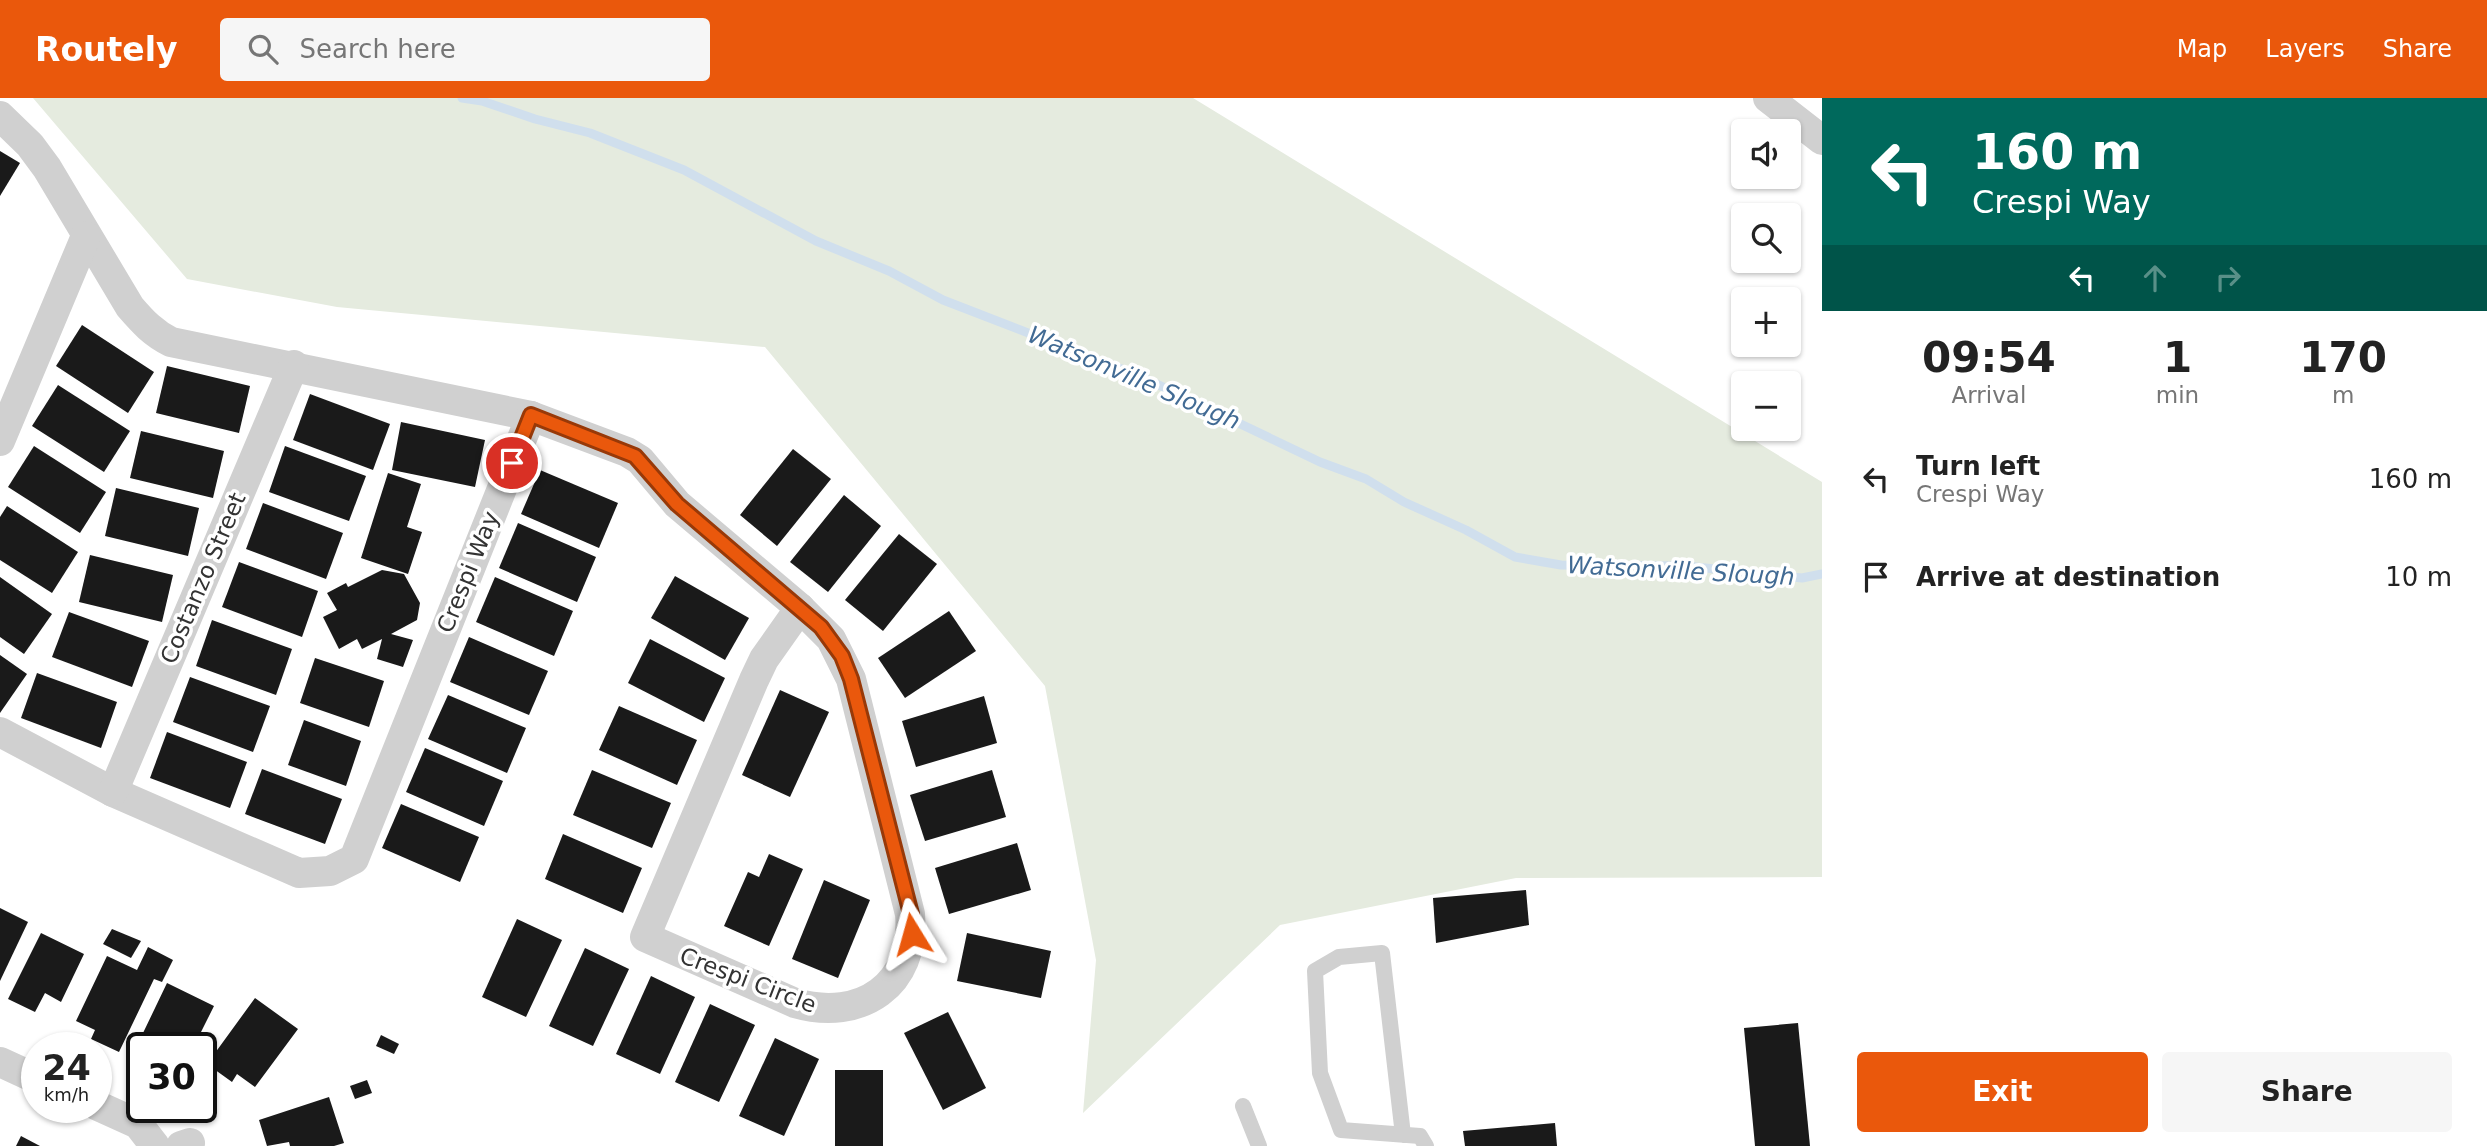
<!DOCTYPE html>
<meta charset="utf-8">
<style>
body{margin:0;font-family:"DejaVu Sans",sans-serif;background:#f6f6f6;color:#222;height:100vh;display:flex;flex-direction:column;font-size:26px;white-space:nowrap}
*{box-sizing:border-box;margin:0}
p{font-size:23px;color:#767676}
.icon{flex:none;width:38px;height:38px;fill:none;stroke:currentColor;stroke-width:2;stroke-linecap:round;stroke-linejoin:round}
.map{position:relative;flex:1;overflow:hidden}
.drawer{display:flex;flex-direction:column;background:#fff;width:665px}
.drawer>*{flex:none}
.guide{background:#00695c;color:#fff;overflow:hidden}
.tools{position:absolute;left:1731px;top:21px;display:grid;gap:14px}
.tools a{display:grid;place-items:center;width:70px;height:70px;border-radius:7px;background:#fff;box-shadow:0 2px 5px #0004;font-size:35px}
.speed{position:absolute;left:21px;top:934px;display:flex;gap:14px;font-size:35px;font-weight:700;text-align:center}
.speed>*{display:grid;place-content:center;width:91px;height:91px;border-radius:50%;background:#fff;box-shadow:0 2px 5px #0004;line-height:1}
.speed small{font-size:18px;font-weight:400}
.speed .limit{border:4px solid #111;border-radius:10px;background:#fff;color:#111}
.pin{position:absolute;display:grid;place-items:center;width:60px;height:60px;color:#fff;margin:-30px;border:4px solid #fff;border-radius:50%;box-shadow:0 2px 7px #0007}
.me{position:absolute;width:77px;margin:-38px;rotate:352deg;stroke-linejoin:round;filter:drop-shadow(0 0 5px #0008)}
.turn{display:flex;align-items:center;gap:24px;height:147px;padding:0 35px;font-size:32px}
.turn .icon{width:91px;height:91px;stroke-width:2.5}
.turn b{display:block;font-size:49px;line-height:60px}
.lanes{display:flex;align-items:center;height:66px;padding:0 35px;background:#0003;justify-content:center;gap:35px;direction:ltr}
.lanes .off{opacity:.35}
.eta{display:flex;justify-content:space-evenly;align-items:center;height:119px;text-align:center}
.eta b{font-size:42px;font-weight:800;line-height:49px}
.button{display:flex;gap:14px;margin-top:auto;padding:14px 35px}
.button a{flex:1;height:80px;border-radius:7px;background:#ea580c;color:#fff;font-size:28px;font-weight:800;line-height:80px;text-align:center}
.button a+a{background:#f6f6f6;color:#222}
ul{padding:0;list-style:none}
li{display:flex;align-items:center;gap:21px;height:98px;padding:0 35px}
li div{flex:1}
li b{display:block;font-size:26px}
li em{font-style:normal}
header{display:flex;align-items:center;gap:42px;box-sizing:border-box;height:98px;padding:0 35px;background:#ea580c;color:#fff}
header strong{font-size:33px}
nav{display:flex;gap:38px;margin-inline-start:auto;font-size:24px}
.search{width:490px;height:63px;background:#f6f6f6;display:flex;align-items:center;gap:18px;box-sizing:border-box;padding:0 24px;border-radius:7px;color:#767676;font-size:26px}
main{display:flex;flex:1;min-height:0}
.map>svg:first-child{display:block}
.green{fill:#e5ebdf}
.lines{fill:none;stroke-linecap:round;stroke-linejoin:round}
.stream{stroke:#d0dfed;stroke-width:9}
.building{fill:#1a1a1a}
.lane{stroke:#d0d0d0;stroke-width:16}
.street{stroke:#d0d0d0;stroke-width:30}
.route-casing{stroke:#983908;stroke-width:18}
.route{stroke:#ea580c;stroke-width:12}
.labels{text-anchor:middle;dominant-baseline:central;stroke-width:7;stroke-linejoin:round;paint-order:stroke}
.street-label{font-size:23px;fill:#333;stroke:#fff}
.water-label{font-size:24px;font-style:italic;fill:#426b94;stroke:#fff}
</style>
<header>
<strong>Routely</strong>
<div class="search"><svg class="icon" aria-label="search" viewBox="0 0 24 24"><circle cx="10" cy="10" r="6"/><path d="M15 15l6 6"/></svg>Search here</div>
<nav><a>Map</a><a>Layers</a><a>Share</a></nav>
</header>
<main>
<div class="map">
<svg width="1822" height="1048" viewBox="0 0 1822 1048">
<rect width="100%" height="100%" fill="#fff"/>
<path class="green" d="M33 0H1193L1822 384V779L1516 780 1280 827 1083 1015 1096 862 1045 588 765 249 337 209 187 181Z"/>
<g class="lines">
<path class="stream" d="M462 0 482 3 535 21 590 35 684 72 816 143 889 173 943 202 1142 279 1320 364 1366 381 1404 404 1466 432 1515 459 1561 467 1686 468 1802 480 1822 476"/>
</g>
<g class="building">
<path d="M0 53 20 65 0 98Z"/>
<path d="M82 227 154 274 128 315 56 268Z"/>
<path d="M167 268 250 288 239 335 156 315Z"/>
<path d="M58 287 130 333 104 374 32 328Z"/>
<path d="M310 296 390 326 373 372 293 342Z"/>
<path d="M401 324 485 342 475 389 392 372Z"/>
<path d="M141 333 224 353 213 400 130 380Z"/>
<path d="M34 348 106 394 80 435 8 389Z"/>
<path d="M285 348 366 378 349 423 269 394Z"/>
<path d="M793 351 831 381 777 448 740 417Z"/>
<path d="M540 372 618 405 599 450 521 416Z"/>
<path d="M388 375 421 386 407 429 422 434 408 476 361 460Z"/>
<path d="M116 390 199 410 188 458 105 438Z"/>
<path d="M844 397 881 428 828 494 790 464Z"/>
<path d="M263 405 343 435 326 481 246 451Z"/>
<path d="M7 408 78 454 52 495 0 462V419Z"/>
<path d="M518 425 596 459 577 504 499 470Z"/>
<path d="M899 436 937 466 883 533 845 502Z"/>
<path d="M90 457 173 477 162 524 79 504Z"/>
<path d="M239 464 318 493 302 539 222 509Z"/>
<path d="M382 472 404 476 420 505 417 522 391 536 413 542 403 569 377 561 382 541 362 551 357 541 339 551 323 519 337 512 327 495 346 485 348 489Z"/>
<path d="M675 478 749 520 725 562 651 520Z"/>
<path d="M0 479 52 516 24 556 0 539Z"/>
<path d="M495 479 573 513 554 558 476 524Z"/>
<path d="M949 513 976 553 905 600 878 560Z"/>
<path d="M69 514 149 543 132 589 52 559Z"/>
<path d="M212 522 292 551 276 597 196 568Z"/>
<path d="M469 539 548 573 529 617 450 584Z"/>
<path d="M650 541 725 580 704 624 628 585Z"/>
<path d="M0 557 27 576 0 615Z"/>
<path d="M315 560 384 583 369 629 300 605Z"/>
<path d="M37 575 117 604 101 650 21 620Z"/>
<path d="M190 579 270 608 253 654 173 624Z"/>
<path d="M780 592 829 614 790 699 742 677Z"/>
<path d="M448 597 526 630 507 675 428 641Z"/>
<path d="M984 598 997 645 916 669 902 623Z"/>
<path d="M619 608 697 642 677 687 599 652Z"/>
<path d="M304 622 361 643 346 688 288 667Z"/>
<path d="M167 634 247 664 230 710 150 680Z"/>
<path d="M425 650 503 683 484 728 406 694Z"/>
<path d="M262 671 342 701 325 746 245 716Z"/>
<path d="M592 672 671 705 652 750 573 717Z"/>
<path d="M992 672 1006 719 925 743 910 697Z"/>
<path d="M401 706 479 739 460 784 382 750Z"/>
<path d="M563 736 642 770 623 815 545 781Z"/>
<path d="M1017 745 1031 792 949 816 935 770Z"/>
<path d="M769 756 803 771 769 848 724 828 748 774 759 779Z"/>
<path d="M824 782 870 802 838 880 792 861Z"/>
<path d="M1526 792 1529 827 1436 845 1433 800Z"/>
<path d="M0 810 28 824 0 883Z"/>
<path d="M517 821 562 842 526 919 482 899Z"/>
<path d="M112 831 141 843 131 860 103 846Z"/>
<path d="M41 835 84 856 61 904 45 895 35 914 8 901Z"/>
<path d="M967 835 1051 853 1041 900 957 883Z"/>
<path d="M148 849 173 862 162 884 154 881 119 954 91 941 95 932 76 923 107 858 137 872Z"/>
<path d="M585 850 629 871 593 948 549 928Z"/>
<path d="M651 878 695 899 660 976 616 956Z"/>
<path d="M167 885 214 908 193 950H142V963L132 958Z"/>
<path d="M255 900 298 931 255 989 237 976 232 984 207 966Z"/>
<path d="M710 906 755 927 719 1004 675 984Z"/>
<path d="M948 914 986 990 943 1012 904 935Z"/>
<path d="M1798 925 1810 1048H1755L1744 930Z"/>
<path d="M381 937 399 946 394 956 376 948Z"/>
<path d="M775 940 819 961 784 1038 739 1018Z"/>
<rect x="835" y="972" width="48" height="76"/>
<path d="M367 982 372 995 355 1001 350 988Z"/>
<path d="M329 999 344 1045 334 1048H290L289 1044 267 1048 259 1022Z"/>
<path d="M1555 1025 1557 1048H1465L1463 1033Z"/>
<path d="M21 1038 40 1048H16Z"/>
</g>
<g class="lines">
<g class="lane">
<path d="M1243 1008 1259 1048"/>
<path d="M1403 1037 1382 855 1339 859 1315 873 1320 975 1341 1032 1420 1038 1426 1048"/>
</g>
<g class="street">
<path d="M1768 0 1822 42"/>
<path d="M0 18 30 47 47 70 130 209C143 224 153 235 171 244L531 318 627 354 640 362 677 406 800 510"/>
<path d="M0 343 86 138"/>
<path d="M800 510 831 541 851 581 910 816C916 887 861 924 795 905L645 839 754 582 764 561Z"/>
<path d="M0 634 113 694 299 775 330 773 354 761 531 318"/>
<path d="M113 694 294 267"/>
<path d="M0 964 37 981"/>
<path d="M96 1007 138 1026 155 1048"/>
<path d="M181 1048 190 1045"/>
</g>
</g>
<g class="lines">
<g class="route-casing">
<path id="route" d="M512 365 531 317 635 358 677 406 821 529 842 558 851 581 911 816 912 836"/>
</g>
<use href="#route" class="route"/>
</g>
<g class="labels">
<g class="street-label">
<text transform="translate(468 474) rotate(-68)">Crespi Way</text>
<text transform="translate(203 480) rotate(-67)">Costanzo Street</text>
<text transform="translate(748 882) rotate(21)">Crespi Circle</text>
</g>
<g class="water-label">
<text transform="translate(1134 280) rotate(23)">Watsonville Slough</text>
<text transform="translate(1681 473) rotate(3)">Watsonville Slough</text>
</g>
</g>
</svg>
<div class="tools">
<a><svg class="icon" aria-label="sound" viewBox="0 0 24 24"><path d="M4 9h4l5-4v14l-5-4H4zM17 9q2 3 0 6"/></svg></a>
<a><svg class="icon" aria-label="search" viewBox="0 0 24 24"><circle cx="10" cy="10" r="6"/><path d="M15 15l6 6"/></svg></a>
<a>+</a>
<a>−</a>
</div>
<div class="speed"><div>24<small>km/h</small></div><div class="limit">30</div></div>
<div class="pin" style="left:512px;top:365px;background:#d93025"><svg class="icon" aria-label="arrive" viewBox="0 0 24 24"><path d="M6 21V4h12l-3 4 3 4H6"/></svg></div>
<svg class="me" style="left:912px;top:836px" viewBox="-20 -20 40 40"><path d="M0-17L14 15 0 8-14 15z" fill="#ea580c" stroke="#fff" stroke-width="4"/></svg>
</div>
<section class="drawer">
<div class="guide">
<div class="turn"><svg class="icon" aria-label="left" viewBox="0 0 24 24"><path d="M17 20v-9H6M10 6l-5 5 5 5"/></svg><div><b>160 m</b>Crespi Way</div></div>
<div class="lanes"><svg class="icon" aria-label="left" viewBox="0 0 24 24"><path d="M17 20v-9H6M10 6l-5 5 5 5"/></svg><svg class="icon off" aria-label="ahead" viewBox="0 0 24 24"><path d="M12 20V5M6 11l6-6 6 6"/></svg><svg class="icon off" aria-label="right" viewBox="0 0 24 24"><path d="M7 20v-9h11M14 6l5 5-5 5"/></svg></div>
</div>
<div class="eta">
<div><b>09:54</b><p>Arrival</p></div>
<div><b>1</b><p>min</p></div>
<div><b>170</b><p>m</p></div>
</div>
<ul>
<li><svg class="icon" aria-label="left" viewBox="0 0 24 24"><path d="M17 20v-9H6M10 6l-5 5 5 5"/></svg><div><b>Turn left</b><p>Crespi Way</p></div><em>160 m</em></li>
<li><svg class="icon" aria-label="arrive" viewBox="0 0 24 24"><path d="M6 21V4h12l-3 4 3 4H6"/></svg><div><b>Arrive at destination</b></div><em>10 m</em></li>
</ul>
<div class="button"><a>Exit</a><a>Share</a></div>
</section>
</main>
